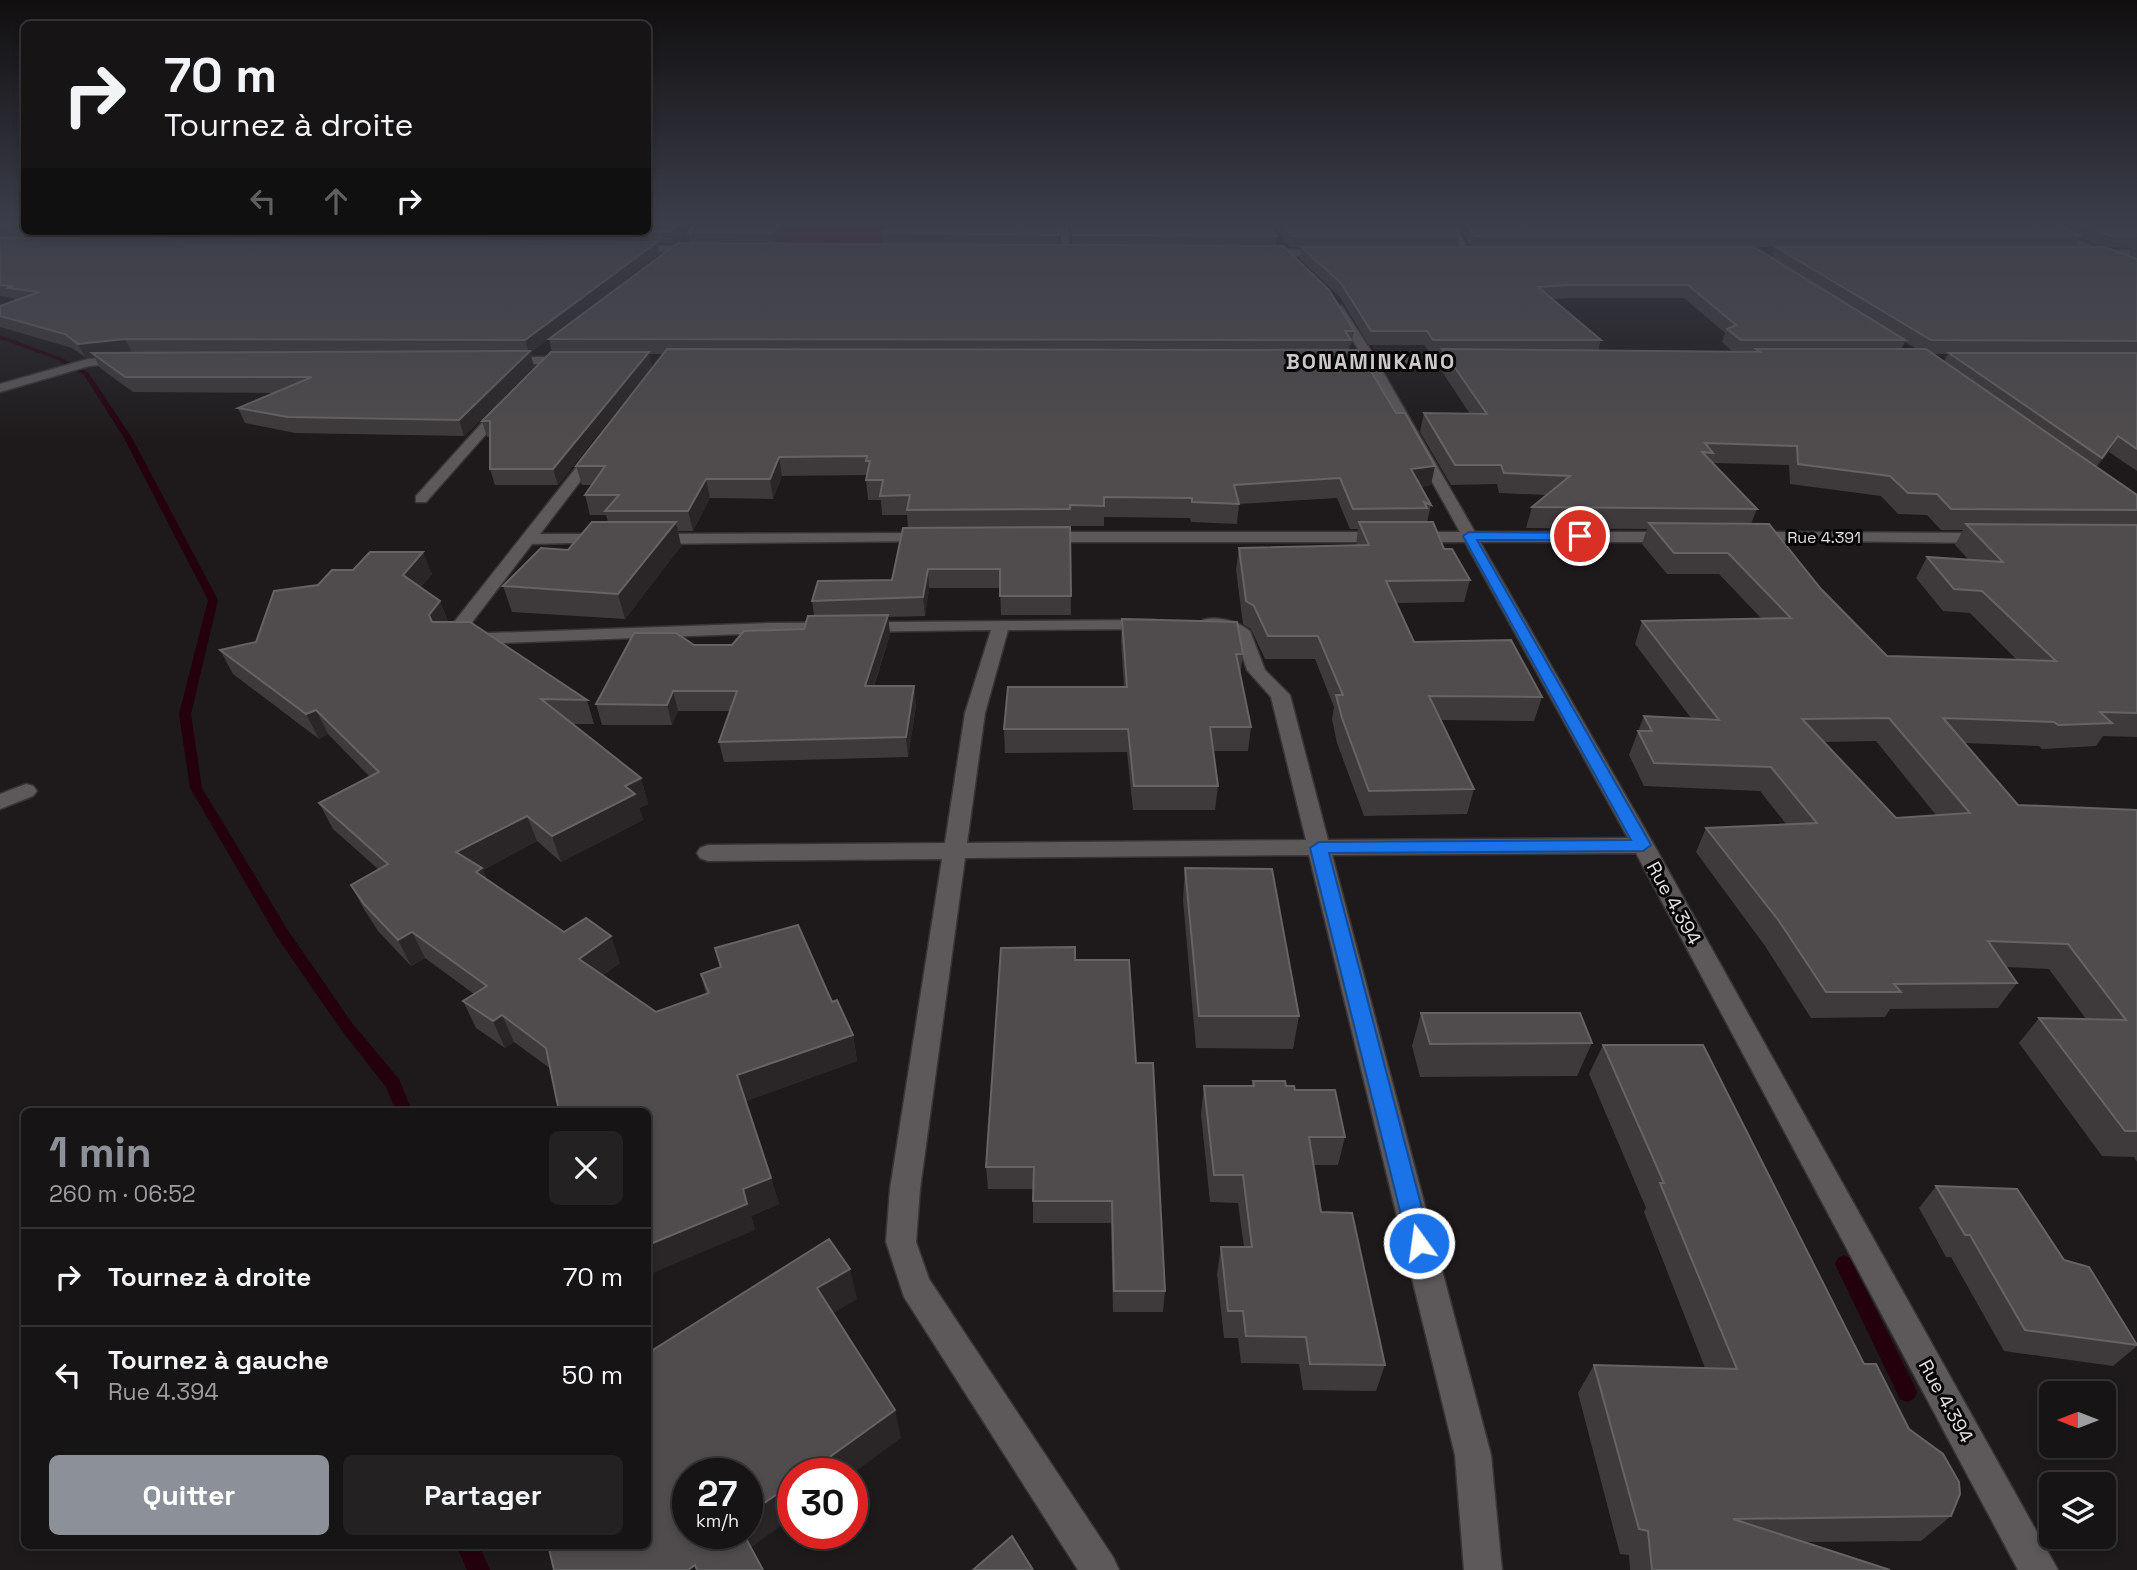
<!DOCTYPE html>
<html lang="fr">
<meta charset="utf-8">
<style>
body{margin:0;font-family:"Space Grotesk",sans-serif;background:#232122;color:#f1f3f6;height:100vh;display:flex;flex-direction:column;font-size:26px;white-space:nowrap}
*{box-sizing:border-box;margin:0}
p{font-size:23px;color:#9e9ea0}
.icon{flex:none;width:38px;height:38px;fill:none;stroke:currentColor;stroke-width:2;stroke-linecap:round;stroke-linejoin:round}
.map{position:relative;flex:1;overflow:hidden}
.drawer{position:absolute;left:21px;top:1108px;width:630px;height:441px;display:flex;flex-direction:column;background:#161414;border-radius:10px;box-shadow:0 4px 10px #0003,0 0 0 2px #353334}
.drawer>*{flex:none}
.hud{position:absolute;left:21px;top:21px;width:630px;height:214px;border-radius:10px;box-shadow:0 4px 10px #0003,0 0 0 2px #353334;background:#161414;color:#f1f3f6;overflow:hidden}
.needle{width:46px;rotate:270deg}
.buttons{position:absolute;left:2039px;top:1381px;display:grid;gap:14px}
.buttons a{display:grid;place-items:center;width:77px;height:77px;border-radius:10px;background:#161414;box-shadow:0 4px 10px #0003,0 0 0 2px #353334;font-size:35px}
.speed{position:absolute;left:672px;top:1458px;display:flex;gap:14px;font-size:35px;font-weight:700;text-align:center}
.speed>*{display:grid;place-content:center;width:91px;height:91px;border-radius:50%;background:#161414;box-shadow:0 4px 10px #0003,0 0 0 2px #353334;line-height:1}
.speed small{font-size:18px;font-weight:400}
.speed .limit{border:10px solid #d22;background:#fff;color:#111}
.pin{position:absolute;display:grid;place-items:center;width:60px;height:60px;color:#fff;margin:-30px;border:4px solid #fff;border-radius:50%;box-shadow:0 2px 7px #0007}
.me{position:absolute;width:77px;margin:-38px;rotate:346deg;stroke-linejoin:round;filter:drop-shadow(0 0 5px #0008)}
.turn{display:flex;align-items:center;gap:24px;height:147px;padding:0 28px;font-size:32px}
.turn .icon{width:91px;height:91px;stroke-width:2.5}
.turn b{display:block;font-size:49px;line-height:60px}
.lanes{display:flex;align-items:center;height:66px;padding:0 28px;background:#0003;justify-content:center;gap:35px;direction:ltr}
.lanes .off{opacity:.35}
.round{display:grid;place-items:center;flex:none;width:74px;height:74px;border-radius:10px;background:#232122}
.overview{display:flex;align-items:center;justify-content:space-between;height:119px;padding:0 28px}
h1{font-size:42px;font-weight:800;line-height:52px;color:#8c9099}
.action{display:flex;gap:14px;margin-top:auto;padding:14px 28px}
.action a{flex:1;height:80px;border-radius:10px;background:#8c9099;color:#fff;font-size:28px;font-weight:800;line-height:80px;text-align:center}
.action a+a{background:#232122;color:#f1f3f6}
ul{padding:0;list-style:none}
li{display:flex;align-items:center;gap:21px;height:98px;padding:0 28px;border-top:2px solid #353334}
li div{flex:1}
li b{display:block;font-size:26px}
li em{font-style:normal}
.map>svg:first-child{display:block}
.green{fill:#58012c}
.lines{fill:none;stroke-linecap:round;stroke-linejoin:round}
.stream{fill:#24000d;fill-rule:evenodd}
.street-casing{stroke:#383536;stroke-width:3}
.street{fill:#5d5859;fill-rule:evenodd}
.wall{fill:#3e3a3b;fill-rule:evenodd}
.shaded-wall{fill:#2a2627}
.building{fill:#504c4d;stroke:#666364;stroke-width:2;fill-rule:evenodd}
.route{fill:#1a73e8;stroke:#114b97;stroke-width:2}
.labels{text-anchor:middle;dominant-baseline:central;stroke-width:6;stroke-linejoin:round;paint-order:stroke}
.far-street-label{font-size:16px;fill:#e1dfdf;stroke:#070606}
.street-label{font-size:19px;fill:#e1dfdf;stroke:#070606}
.far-district-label{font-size:21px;font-weight:bold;letter-spacing:2px;fill:#cec8ca;stroke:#070606}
</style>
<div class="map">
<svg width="2137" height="1570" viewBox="0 0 2137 1570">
<rect width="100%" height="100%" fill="#1e1a1b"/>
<path class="green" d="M792 223H953L947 242H779Z"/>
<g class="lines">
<g class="stream">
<path d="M0 335 62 358 89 373 132 438 218 600 191 714 202 788 287 929 352 1023 399 1079 412 1111H396L386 1087 342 1031 277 937 190 788 179 714 208 600 124 438 84 375 58 360 0 339Z"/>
<path d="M1369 344 1371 345 1374 351 1392 358 1389 360 1369 353 1366 346Z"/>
<path d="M1904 345 1944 358 1941 360 1913 353 1904 347Z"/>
<path d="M1455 364 1458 366 1457 367 1395 368 1392 366 1395 364Z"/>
<path d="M1844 1255 1850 1258 1914 1385 1917 1392 1914 1399 1907 1402 1900 1399 1835 1264 1838 1258Z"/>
<path d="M456 1545H479L490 1570H467Z"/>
</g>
<g class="street-casing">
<g id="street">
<path d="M1060 223H1068L1070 253 1062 251Z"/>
<path d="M1448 223H1456L1470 255H1464Z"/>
<path d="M2031 223H2042L2103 251 2137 250V256H2115L2137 266V273L2100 257 2091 256V252Z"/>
<path d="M631 246H696L701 249 696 252 628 251Z"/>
<path d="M1261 250H1326L1331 253 1326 256 1258 255Z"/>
<path d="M1338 305 1342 306 1375 357H1466L1472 361 1466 365H1379L1475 532H1673L1681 537 1673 542H1480L1654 845 2058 1570H2018L1636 853 1332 855 1491 1455 1502 1570H1464L1455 1455 1309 855 965 858 920 1189 916 1242 929 1279 1113 1557 1119 1570H1078L904 1297 886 1242 890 1189 942 859 708 861 700 858 697 853 700 848 708 845 945 843 965 713 991 630 768 633 449 645 440 640 590 450 595 449 602 453 540 534H605L611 536V542L532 544 463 634 768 623 1155 620 1158 624 1155 628 1149 629 1008 630 985 713 967 843 1306 840 1271 697 1247 670 1236 637 1224 630 1203 628 1200 624 1203 620C1218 616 1237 621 1250 631L1265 670 1290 695 1328 840 1628 838 1465 542H1044L1036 537 1044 532H1460L1367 365H1338L1332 361 1338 357H1363L1333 308Z"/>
<path d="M126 356 132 360 130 362 89 366 0 392V384L88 359Z"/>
<path d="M505 357H570L576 361 570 365 501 363V359Z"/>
<path d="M499 404 510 407 426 502H416V496Z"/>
<path d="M1751 532 1988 533 1996 538 1988 543 1745 540V534Z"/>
<path d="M927 533 935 538 933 541 652 544 644 539 652 534Z"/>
<path d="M26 784 33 786 37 791 33 796 0 809V794Z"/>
</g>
</g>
<use href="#street" class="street"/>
</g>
<g class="wall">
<path d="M0 223H24V231H648L692 223 673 243H657L659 254 530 353 534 366 464 436 295 433 245 423 238 408 274 393 133 392 100 368 94 356 85 357 72 348 0 327V306L17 300H15L13 298 0 296ZM132 352 213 353H125Z"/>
<path d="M789 223 774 243 883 244 882 233 1058 223 1059 245H1073L1069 223H1269L1277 236 1275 246 1354 331 1351 345H1350L1349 350 1431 485 1421 487 1431 505 1427 522 1444 549 1470 580 1464 602 1397 603 1414 642 1542 697 1534 721 1441 720 1474 789 1467 814 1364 816 1337 743 1332 719 1334 707 1315 659H1265L1251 629 1243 624 1236 570 1239 548 1356 546 1358 529H1350L1337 498 1239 504 1237 524 1191 522 1190 518 1104 517V526H1070L1071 615H1001L1000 588H929L925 616 888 617 890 634 874 686H914L916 706 908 757 724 762 719 742 730 711H678L672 725H602L596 704 694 645H732L804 629 814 616 812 601 892 580 908 528 907 515H882L881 500H868L866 480 867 475 782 476 773 499 710 498 693 531H678L681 546 625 619 512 612 503 586 568 550 608 522 606 515H590L585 495 591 485H582L576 466 663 354H649L652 366 558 485H495L490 469V437H487L482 421 552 352 549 339 690 243 688 232Z"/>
<path d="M1274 223H1453L1459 236 1457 247H1471L1457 223H2137V471L2109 452 2097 467 2137 495V737L2103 736 2096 746 2042 749 2039 746 1964 743 2018 805 2137 810V1162L2134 1157 2102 1156 2019 1043 2039 1018 2086 1019 2049 969 2006 967 2017 983 1998 1008 1890 1009 1885 1017 1811 1018 1765 946 1696 852 1706 828 1786 824 1760 791 1644 786 1629 755 1644 716 1691 718 1635 644 1642 621 1761 618 1719 574H1667L1642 544 1647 529 1526 528 1532 507 1546 495 1499 493 1497 484 1451 485 1420 432 1424 413 1470 414 1439 367 1441 354H1431L1424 345H1369L1339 296 1300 259 1301 247H1290ZM2080 237 2101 247H2075ZM1756 247H1776L1772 258ZM2107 247 2132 248 2128 256ZM1568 298H1684L1725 333 1722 342 1733 352 1598 351 1601 340 1552 299ZM1905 342 1917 349H1901ZM1933 354H1948L1944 362ZM1713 463 1789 465 1790 484 1881 496 1898 514 1927 515 1941 530H1963L1955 545 1969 560 1927 557 1916 578 1943 611 1970 613 2017 660 1887 656 1821 589 1751 524 1757 509ZM1876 741 1936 815 1896 818 1824 742Z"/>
<path d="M353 570 432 574 421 587 440 601 448 622 587 700 594 724H573L641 778 648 804 639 808 643 820 561 862 537 841 483 870 487 880 564 932 620 963 603 975 656 1012 706 994 701 974 832 1002 853 1035 857 1061 746 1101 771 1178 779 1204 751 1216 755 1230 559 1111 551 1069 514 1042 505 1048 476 1028 463 1001 474 994 425 958 411 966 378 931 365 911 351 885 378 869 333 829 319 803 370 777 328 734 319 739 233 674 220 650 256 642 318 585Z"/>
<path d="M1122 619 1243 654 1240 677 1251 727 1248 751H1213L1218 786 1215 810H1133L1127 752 1005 753 1004 729 1124 687 1121 641Z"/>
<path d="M1185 868 1299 1016 1293 1049 1196 1048 1183 900Z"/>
<path d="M1075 960 1136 1063 1165 1291 1163 1312H1113L1111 1223H1033V1189H988L986 1167Z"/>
<path d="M1421 1013 1592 1043 1577 1076 1420 1077 1412 1046Z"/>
<path d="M1603 1045 1864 1364 1951 1516 1921 1541 1805 1542 1890 1570H1630L1629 1555 1620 1554 1578 1393 1594 1365 1705 1368 1644 1212 1646 1208 1589 1074Z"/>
<path d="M1253 1081 1286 1086 1295 1090 1345 1137 1338 1165H1313L1321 1212 1385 1365 1376 1391 1303 1390 1299 1364 1241 1363 1238 1338H1224L1217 1274 1221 1247H1244L1238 1203 1210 1202 1201 1114 1204 1086H1252Z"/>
<path d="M1936 1186 2064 1260 2137 1346 2113 1366 2004 1351 1951 1257H1946L1919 1208Z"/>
</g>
<g class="shaded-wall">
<path d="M679 223H692L673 243 671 232Z"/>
<path d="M780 223H789L774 244 772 233Z"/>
<path d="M657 242 659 254 530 353 534 366 464 436 459 420 529 352 525 340Z"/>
<path d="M125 339 132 352 96 356 92 353 94 356 85 357 78 344Z"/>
<path d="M649 352 652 366 558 485 553 469Z"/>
<path d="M2118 436 2109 452 2092 474 2102 458Z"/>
<path d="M779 457 782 476 773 499 770 479Z"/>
<path d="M1435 466 1431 485 1408 489 1411 469Z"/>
<path d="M706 479 710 498 693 531 688 511Z"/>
<path d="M676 522 681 546 625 619 618 594Z"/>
<path d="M423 552 432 574 412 598 403 575Z"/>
<path d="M928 569 929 588 925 616 923 597Z"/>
<path d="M440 601 449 624 438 638 429 615Z"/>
<path d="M888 615 890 634 867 706 865 686Z"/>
<path d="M914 686 916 706 908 757 906 737Z"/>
<path d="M673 691 678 711 672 725 667 705Z"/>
<path d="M316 710 328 734 319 739 306 714Z"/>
<path d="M641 778 648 804 639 808 643 820 561 862 552 836 625 786Z"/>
<path d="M527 816 537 841 483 870 493 894 456 852Z"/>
<path d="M412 932 425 958 411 966 398 940Z"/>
<path d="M611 936 620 963 589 985 579 959Z"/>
<path d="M502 1015 514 1042 505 1048 493 1021Z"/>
<path d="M853 1035 857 1061 744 1102 737 1075Z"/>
<path d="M771 1178 779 1204 751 1216 755 1230 648 1275V1245L743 1189Z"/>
<path d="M850 1269 857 1299 825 1318 817 1288Z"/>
<path d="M895 1410 901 1438 852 1474H806Z"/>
<path d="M793 1483V1517L749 1549 742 1533H747V1515Z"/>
</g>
<g class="building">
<path d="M0 223H24V228L0 227Z"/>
<path d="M648 223H679L671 232 494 231H648Z"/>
<path d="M696 223H780L772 233 688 232Z"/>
<path d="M887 223H1058L1059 235 882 233Z"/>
<path d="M1071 223H1269L1277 236 1073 235Z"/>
<path d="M1283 223H1453L1459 236H1292Z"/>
<path d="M1466 223H2055L2081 236H1474Z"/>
<path d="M2079 223H2137V236H2109Z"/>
<path d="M0 238 657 242 525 340 125 339 78 344 65 334 0 316V306L39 292 8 288 12 286 0 285Z"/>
<path d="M678 243 1283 246 1329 290 1354 331H1345L1351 340 549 339Z"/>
<path d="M1301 247H1754L1905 340H1741L1727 329 1736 325 1688 285H1571L1538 287 1601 340H1433L1427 331H1371L1341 283Z"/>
<path d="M1776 247H2105L2137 259V341L1931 340Z"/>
<path d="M667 349 1358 350 1396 413H1405L1435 466 1411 469 1431 505 1424 502 1427 508 1353 509 1340 478 1234 485 1239 504 1192 502V498L1104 497V506L1070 505V509L907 510 910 495 880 496 883 480H866L870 461H866L867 456 779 457 770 479H706L688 511H605L619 495H585L605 466H576Z"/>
<path d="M1442 349 1760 352 1756 349H1926L2137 495V510L1951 509 1937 494 1908 493 1890 476 1798 464 1797 446 1705 443 1713 453 1702 452 1757 509 1532 507 1570 476 1504 473 1501 465H1455L1424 413 1487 414Z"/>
<path d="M530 351 459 420 288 417 238 408 312 377H125L92 353Z"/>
<path d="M551 352H649L553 469H490V421H482Z"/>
<path d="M1949 353H2137V449L2118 436 2102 458Z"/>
<path d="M592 522H676L618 594 503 586 541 548 568 550Z"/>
<path d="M1359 522H1433L1444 549H1452L1470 580 1386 581 1414 642 1511 640 1542 697 1429 696 1474 789 1369 791 1342 718 1336 695H1343L1318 636H1268L1254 606 1246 601 1239 548 1369 545Z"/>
<path d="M1649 523 1769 524 1821 589 1887 656 2056 661 1982 591 1954 589 1927 557 2003 562 1966 524 2137 525V713L2100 712 2112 723 2058 725 2054 722 1943 718 2018 805 2137 810V1131H2125L2039 1018 2126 1020 2068 944 1988 941 2017 983 1894 984 1901 992H1826L1779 921 1706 828 1817 823 1771 767 1654 763 1638 731H1652L1644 716 1719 720 1642 621 1791 618 1728 553H1674ZM1889 718 1970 813 1896 818 1802 719Z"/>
<path d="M1070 527 1071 596H1000V569H928L923 597 812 601 818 581 892 580 903 528Z"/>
<path d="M370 552H423L403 575 440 601 429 615 432 622H470L587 700 541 699 641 778 625 786 635 794 552 836 527 816 456 852 482 868 476 872 564 932 586 918 611 936 579 959 656 1012 709 993 701 974 721 967 715 948 798 925 832 1002 837 1000 853 1035 737 1075 771 1178 743 1189 747 1204 648 1245V1111H558H559L546 1048 502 1015 493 1021 463 1001 487 986 412 932 398 940 364 904 351 885 388 864 319 803 379 772 316 710 306 714 220 650 256 642 274 591 318 585 332 570H353Z"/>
<path d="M888 615 865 686H914L906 737 719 742 737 691H673L667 705 596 704 634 633H676L694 645H732L744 631 804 629 808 616Z"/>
<path d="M1122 619 1237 622 1243 654H1236L1251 727H1210L1218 786H1134L1128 729H1004L1008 687H1127Z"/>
<path d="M1185 868 1272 869 1299 1016H1199Z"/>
<path d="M1075 947V960H1129L1136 1063H1153L1165 1291H1114L1112 1201H1033L1034 1167H986L1001 948Z"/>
<path d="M1421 1013H1580L1592 1043 1430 1044Z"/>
<path d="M1603 1045H1703L1864 1364H1876L1909 1429 1943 1454 1959 1482 1960 1494 1951 1516 1733 1519 1890 1570H1652L1648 1531 1639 1529 1594 1365 1737 1369 1660 1183H1664Z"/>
<path d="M1253 1081H1285L1286 1086H1294L1295 1090H1335L1345 1137H1309L1321 1212 1352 1213 1385 1365 1310 1364 1306 1337 1246 1336 1243 1311H1228L1221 1247H1252L1243 1175H1214L1204 1086H1254Z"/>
<path d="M1936 1186 2017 1189 2064 1260 2089 1267 2137 1345 2025 1330 1970 1235H1965Z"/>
<path d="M829 1239 850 1269 817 1288 895 1410 806 1474H793V1483L747 1515V1474H688V1533H743L763 1570H697L695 1565 688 1570H554L548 1545H648V1353Z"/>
<path d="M1012 1536 1033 1570H973Z"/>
</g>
<linearGradient id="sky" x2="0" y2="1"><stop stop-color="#100e0f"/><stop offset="0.5" stop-color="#3b3e4a"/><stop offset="1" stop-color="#3b3e4a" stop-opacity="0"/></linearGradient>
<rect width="2137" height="443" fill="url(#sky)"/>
<path class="route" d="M1469 532 1580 533 1586 536 1580 540H1477L1651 845 1643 851 1329 853 1431 1243 1428 1251 1419 1254 1411 1251 1408 1243 1310 848 1319 842 1631 840 1463 536Z"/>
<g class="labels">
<g class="far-street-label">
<text x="1824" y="537">Rue 4.391</text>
</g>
<g class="street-label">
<text transform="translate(1674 903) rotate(61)">Rue 4.394</text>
<text transform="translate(1946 1401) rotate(61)">Rue 4.394</text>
</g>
<g class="far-district-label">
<text x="1371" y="361">BONAMINKANO</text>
</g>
</g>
</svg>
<div class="buttons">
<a><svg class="needle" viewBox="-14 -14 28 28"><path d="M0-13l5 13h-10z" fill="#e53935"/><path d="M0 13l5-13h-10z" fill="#9e9ea0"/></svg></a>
<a><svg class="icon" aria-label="layers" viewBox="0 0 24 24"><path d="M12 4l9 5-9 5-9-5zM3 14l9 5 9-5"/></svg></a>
</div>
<div class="speed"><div>27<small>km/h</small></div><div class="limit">30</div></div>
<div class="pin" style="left:1580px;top:536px;background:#d93025"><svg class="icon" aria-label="arrive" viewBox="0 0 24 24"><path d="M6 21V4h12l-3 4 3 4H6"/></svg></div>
<svg class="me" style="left:1419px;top:1243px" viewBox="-20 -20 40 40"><circle r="17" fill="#1a73e8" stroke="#fff" stroke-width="3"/><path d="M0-11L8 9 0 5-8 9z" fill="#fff"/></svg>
<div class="hud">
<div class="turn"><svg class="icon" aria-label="right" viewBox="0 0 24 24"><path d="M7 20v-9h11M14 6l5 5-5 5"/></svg><div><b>70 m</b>Tournez à droite</div></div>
<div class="lanes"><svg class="icon off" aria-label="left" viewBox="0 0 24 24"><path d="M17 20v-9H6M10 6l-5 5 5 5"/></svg><svg class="icon off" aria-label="ahead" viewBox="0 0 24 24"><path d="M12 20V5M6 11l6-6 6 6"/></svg><svg class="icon" aria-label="right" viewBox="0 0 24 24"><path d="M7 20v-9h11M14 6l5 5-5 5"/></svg></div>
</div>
<section class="drawer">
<div class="overview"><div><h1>1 min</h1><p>260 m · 06:52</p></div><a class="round"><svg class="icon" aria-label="close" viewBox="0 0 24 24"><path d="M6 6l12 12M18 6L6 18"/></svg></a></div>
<ul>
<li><svg class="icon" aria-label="right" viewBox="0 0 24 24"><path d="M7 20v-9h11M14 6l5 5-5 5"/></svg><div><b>Tournez à droite</b></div><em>70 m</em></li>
<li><svg class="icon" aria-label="left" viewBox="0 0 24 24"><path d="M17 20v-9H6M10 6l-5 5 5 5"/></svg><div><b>Tournez à gauche</b><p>Rue 4.394</p></div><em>50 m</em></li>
</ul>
<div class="action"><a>Quitter</a><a>Partager</a></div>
</section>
</div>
